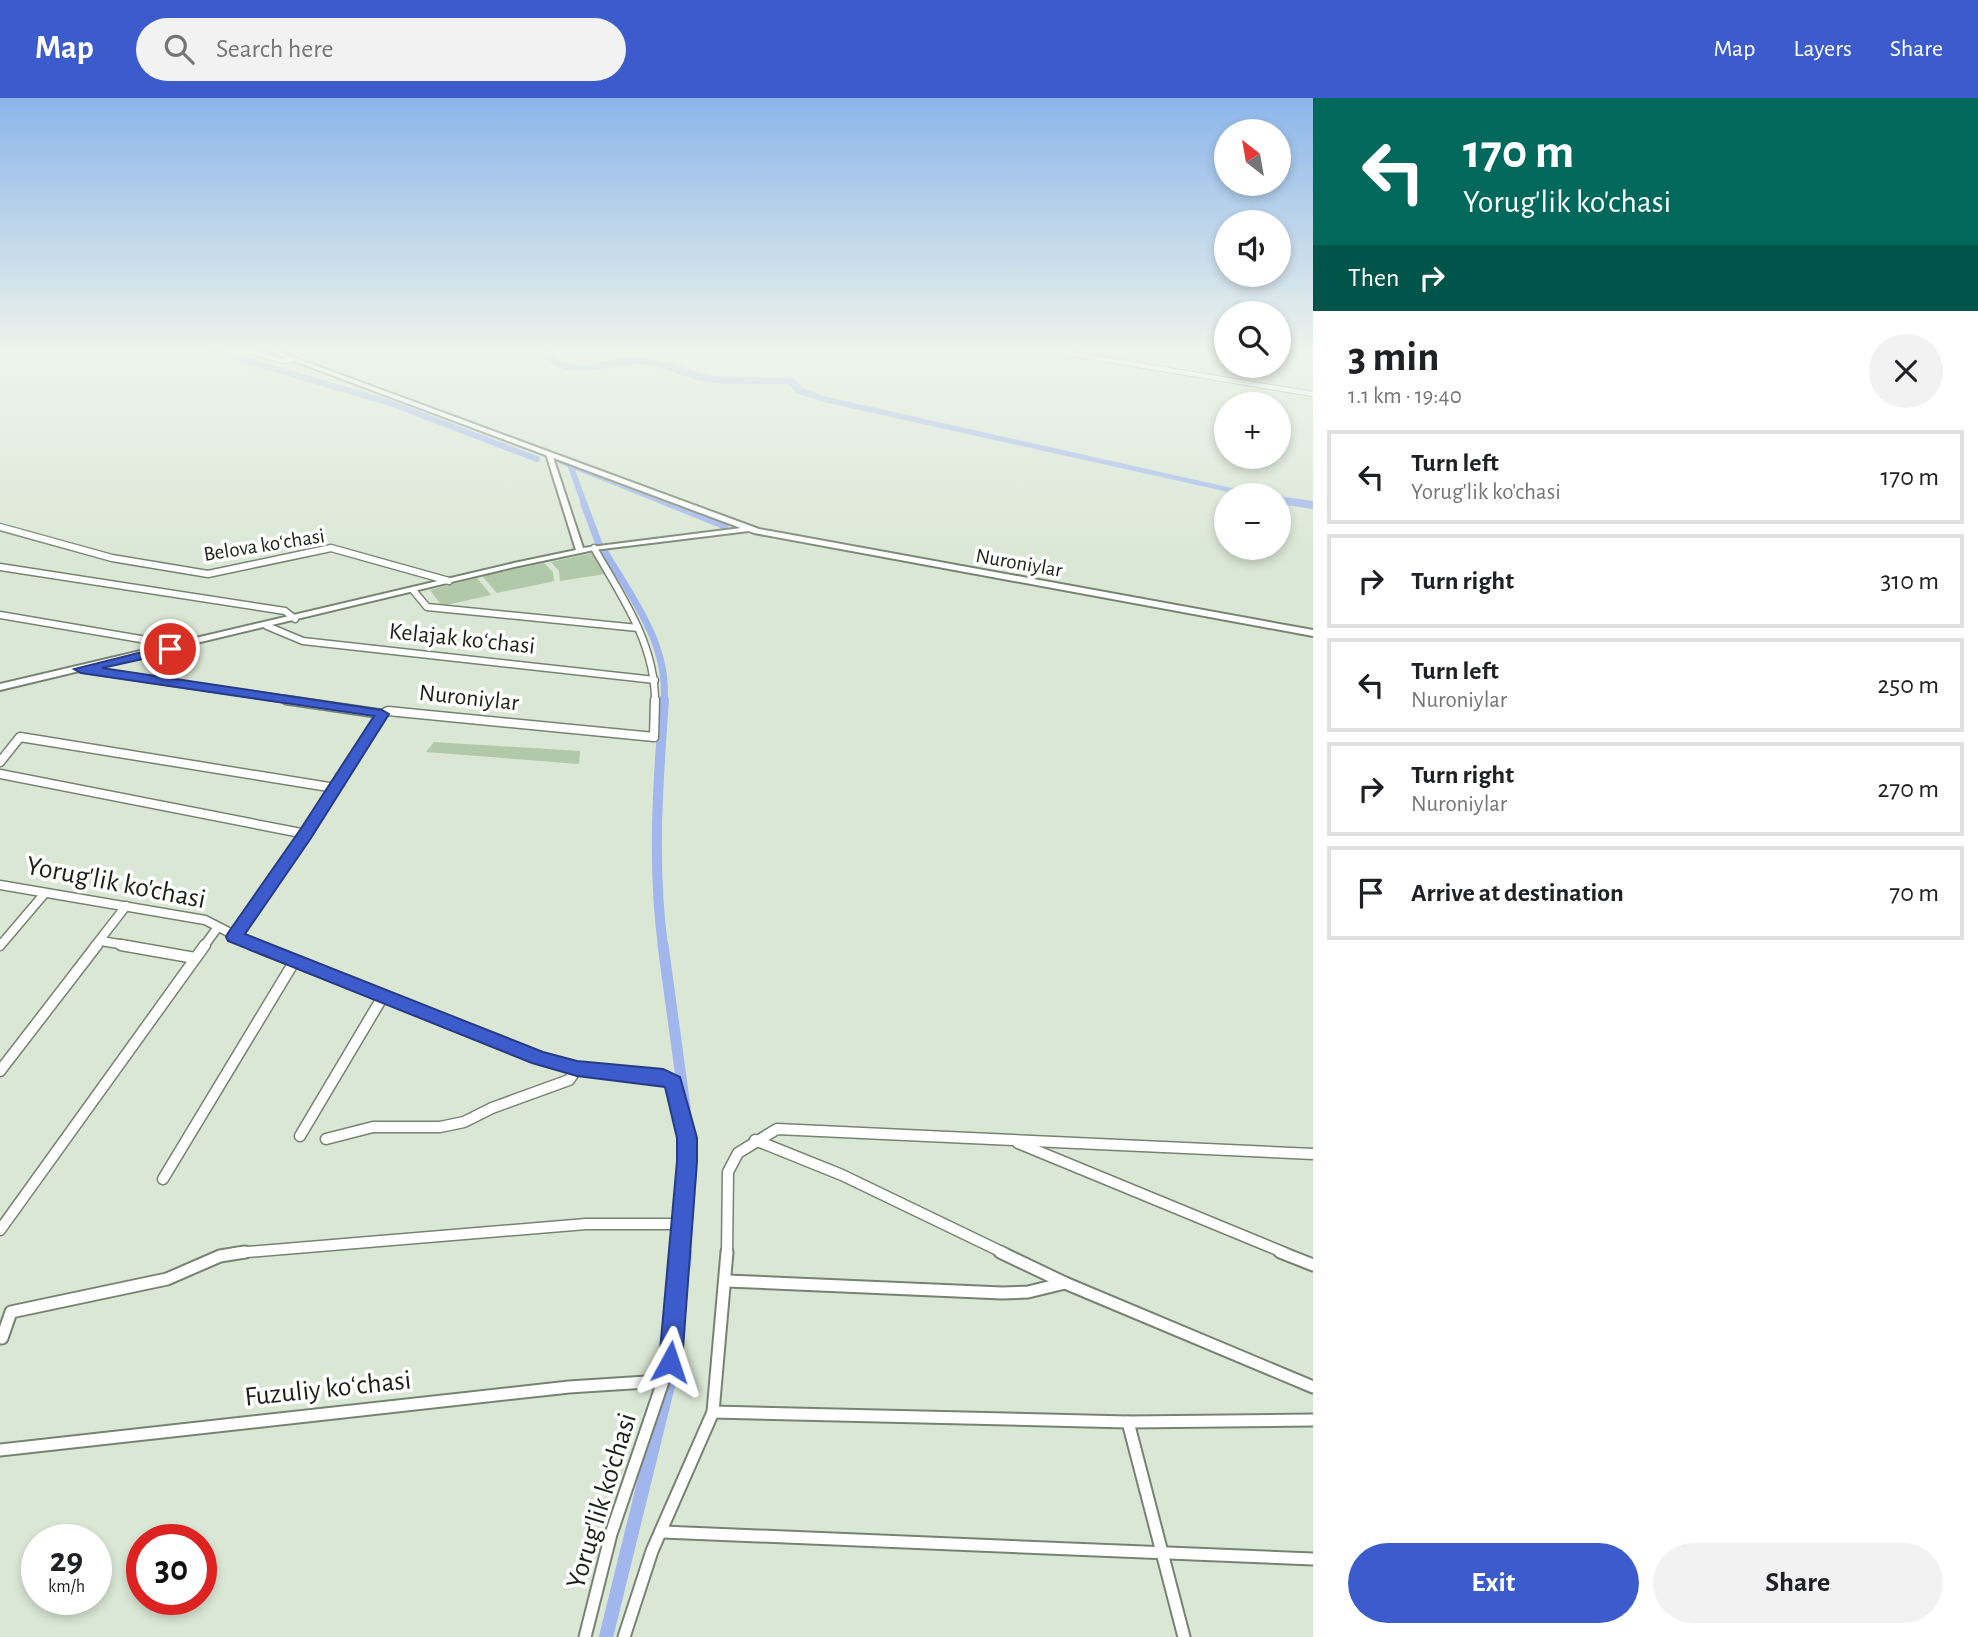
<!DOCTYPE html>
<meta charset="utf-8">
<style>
body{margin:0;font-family:"Alegreya Sans",sans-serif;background:#f2f2f2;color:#202124;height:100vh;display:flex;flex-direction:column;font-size:26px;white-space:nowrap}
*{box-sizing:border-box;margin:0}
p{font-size:23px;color:#757577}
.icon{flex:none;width:38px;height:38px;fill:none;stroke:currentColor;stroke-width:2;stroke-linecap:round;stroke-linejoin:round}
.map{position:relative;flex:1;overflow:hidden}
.drawer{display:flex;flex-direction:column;background:#fff;width:665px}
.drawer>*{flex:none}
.banner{background:#00695c;color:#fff;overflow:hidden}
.needle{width:46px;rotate:329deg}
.buttons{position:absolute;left:1214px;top:21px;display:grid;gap:14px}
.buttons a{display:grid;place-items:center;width:77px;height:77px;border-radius:50%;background:#fff;box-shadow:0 4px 10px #0003;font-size:35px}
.speed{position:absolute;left:21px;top:1426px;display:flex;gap:14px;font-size:35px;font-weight:700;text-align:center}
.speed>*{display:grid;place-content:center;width:91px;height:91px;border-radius:50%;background:#fff;box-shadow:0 4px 10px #0003;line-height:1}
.speed small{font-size:18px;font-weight:400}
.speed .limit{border:10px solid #d22;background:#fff;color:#111}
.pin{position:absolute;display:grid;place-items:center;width:60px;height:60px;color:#fff;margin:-30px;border:4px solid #fff;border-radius:50%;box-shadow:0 2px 7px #0007}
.me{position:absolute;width:77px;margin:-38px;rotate:5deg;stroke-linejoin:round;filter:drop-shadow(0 0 5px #0008)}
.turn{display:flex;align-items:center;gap:24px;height:147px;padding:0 35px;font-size:32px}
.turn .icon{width:91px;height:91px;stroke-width:2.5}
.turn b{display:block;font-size:49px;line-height:60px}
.then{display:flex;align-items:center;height:66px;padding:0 35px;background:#0003;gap:14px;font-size:26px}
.round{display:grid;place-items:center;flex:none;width:74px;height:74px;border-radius:37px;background:#f2f2f2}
.summary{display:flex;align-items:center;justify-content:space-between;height:119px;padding:0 35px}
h1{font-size:42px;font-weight:600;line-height:52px}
.button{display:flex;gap:14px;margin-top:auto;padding:14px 35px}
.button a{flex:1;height:80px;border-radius:42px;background:#3c5ccd;color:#fff;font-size:28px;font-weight:600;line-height:80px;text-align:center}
.button a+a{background:#f2f2f2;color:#202124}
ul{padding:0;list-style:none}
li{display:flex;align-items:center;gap:21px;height:94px;margin:0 14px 10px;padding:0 21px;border:4px solid #e0e0e0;border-radius:0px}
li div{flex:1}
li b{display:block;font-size:26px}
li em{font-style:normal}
header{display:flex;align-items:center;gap:42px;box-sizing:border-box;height:98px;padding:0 35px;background:#3c5ccd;color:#fff}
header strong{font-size:33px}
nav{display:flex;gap:38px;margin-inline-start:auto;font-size:24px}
.search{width:490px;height:63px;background:#f2f2f2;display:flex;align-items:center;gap:18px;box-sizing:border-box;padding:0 24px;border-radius:38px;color:#757577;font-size:26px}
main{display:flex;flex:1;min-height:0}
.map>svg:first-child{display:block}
.green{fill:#b1c9a8}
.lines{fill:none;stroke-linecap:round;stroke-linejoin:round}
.canal-far4{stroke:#a0b6ed;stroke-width:6}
.canal-far3{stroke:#a0b6ed;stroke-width:7}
.canal-far2{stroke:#a0b6ed;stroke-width:10}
.canal-far1{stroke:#a0b6ed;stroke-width:11}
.canal{stroke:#a0b6ed;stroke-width:14}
.river{fill:#a0b6ed;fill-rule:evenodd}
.minor-far4-casing{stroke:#778372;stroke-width:6}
.minor-far3-casing{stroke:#778372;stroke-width:9}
.minor-far2-casing{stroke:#778372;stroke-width:11}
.minor-far1-casing{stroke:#778372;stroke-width:13}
.minor-casing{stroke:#778372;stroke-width:15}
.secondary-casing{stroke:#778372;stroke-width:4}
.primary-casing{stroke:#778372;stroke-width:4}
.minor-far4{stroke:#fff;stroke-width:4.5}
.minor-far3{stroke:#fff;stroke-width:6}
.minor-far2{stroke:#fff;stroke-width:8}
.minor-far1{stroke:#fff;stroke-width:10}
.minor{stroke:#fff;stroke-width:11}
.secondary{fill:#fff;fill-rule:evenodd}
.primary{fill:#fff;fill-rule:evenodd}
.route{fill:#3c5ccd;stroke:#273c85;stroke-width:2}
.labels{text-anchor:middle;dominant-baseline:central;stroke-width:7;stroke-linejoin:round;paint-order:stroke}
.far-street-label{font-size:21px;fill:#1b2019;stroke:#fff}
.street-label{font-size:24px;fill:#1b2019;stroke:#fff}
.near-street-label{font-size:28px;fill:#1b2019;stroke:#fff}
</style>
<header>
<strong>Map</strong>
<div class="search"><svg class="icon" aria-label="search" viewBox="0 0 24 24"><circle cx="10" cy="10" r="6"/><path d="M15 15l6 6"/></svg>Search here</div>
<nav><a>Map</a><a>Layers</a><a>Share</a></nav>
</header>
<main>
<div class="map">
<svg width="1313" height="1539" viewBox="0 0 1313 1539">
<rect width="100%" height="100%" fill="#dae7d5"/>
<g class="green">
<path d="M592 455 605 476 560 483 559 473 551 464Z"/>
<path d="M544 465 553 474 554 483 546 485 497 495 482 478Z"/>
<path d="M477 480 491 497 442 508 430 492Z"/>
<path d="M434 644 580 653 579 666 426 654Z"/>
</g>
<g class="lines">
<g class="canal-far4">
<path d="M208 251 390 305 537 361"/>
<path d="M561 363 674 408"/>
<path d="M571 369 585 408"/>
</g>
<g class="canal-far3">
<path d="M584 406 599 446"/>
<path d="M670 406 725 428"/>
<path d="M605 454C632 500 669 547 664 603"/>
</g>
<path class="canal-far2" d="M663 848C652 768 658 683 664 602"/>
<g class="canal-far1">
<path d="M663 847 687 1024"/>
<path d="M685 1155 692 1068 689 1043"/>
</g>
<g class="canal">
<path d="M684 1167 685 1154"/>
<path d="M606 1539 675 1259"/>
</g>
<g class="river">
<path d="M546 251H556L554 257 561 264 583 268 615 261 639 260 665 263 709 278 792 280 804 291 827 299 1263 397H1242L824 304 796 295 789 286C763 285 734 288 708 284 683 280 662 266 636 266 605 267 568 285 544 258Z"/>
<path d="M1279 398 1313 403V411L1279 406Z"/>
</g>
<g class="minor-far4-casing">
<g id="minor-far4">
<path d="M241 251 283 263 293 261"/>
<path d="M1042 251 1313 296"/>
</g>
</g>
<g class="minor-far3-casing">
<g id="minor-far3">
<path d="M0 429 112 460 208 476 331 450 449 483"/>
<path d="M594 450C622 499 655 545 655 603"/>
<path d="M0 469 285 513 295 521"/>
<path d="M413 492 427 509 638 530"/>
<path d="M0 517 164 545 170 551"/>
<path d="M267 528 303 543 655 582"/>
<path d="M81 571 297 603"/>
</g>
</g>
<g class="minor-far2-casing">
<g id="minor-far2">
<path d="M286 602 382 616 388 613 654 639 655 602"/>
<path d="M0 664 20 639 335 690"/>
<path d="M0 676 306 736"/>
<path d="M0 787 205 822 256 848"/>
<path d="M234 839 306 736 382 616"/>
<path d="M101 843 131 848"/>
<path d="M0 848 45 795"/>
<path d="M95 848 126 808"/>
<path d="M204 848 218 829"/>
</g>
</g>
<g class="minor-far1-casing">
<g id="minor-far1">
<path d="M121 847 195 860"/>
<path d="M252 847 539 960 577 971 663 978 673 984 687 1040 679 1155"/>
<path d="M0 973 97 847"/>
<path d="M300 1038 382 900"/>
<path d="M326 1041 373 1029H440L464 1024 492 1010 569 982 577 971"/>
<path d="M755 1042 842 1077 1004 1155"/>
<path d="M1018 1045 1285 1155"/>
<path d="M163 1081 294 864"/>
<path d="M0 1132 205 847"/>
<path d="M235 1155 586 1126H683"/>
<path d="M727 1155 728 1074 738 1055 777 1031 1313 1056"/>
</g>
</g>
<g class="minor-casing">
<g id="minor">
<path d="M1000 1154 1065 1185 1313 1289"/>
<path d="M1280 1154 1313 1167"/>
<path d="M727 1183 1002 1195 1028 1194 1065 1185"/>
<path d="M2 1240 11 1214 167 1181 220 1158 245 1154"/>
<path d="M713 1314 1128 1324 1313 1322"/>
<path d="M1128 1324 1184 1539"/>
<path d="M0 1352 569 1289 662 1283"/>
<path d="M663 1434 1313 1461"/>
<path d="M585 1539 611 1436 670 1263 679 1154"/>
<path d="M624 1539 652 1453 713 1314 727 1154"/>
</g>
</g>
<g class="secondary-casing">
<path id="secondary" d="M549 354 552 356 583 450 749 429 753 431 749 433 594 452 514 469 0 592V586L514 465 576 452 546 356Z"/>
</g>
<g class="primary-casing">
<path id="primary" d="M262 251H271L759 431 1313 532V538L754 435Z"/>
</g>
<use href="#minor-far4" class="minor-far4"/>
<use href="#minor-far3" class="minor-far3"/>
<use href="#minor-far2" class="minor-far2"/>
<use href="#minor-far1" class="minor-far1"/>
<use href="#minor" class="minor"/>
<use href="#secondary" class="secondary"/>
<use href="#primary" class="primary"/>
</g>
<linearGradient id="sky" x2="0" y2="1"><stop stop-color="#8bb5ea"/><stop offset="0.54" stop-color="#eef4ec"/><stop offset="1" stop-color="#eef4ec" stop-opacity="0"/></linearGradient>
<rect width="1313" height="466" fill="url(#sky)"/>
<path class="route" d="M170 547 176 551 174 554 102 570 382 612 389 616 311 740 245 836 543 954 577 963 663 971 680 979 697 1040V1063L682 1264 678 1271 670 1275 662 1271 659 1264 677 1063V1040L665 989 577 978 532 965 228 843 226 839 228 835 300 732 374 618 81 575 74 571Z"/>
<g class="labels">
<g class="far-street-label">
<text transform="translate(264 447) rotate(-9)">Belova koʻchasi</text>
<text transform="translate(1019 465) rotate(10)">Nuroniylar</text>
</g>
<g class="street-label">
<text transform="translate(462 541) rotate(6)">Kelajak koʻchasi</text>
<text transform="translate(469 600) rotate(6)">Nuroniylar</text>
</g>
<g class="near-street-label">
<text transform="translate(116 785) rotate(11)">Yorug'lik ko'chasi</text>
<text transform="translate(328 1291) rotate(-6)">Fuzuliy koʻchasi</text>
<text transform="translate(602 1403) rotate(-73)">Yorug'lik ko'chasi</text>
</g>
</g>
</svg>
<div class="buttons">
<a><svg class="needle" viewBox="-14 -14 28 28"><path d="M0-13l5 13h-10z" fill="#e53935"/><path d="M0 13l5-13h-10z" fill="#757577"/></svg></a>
<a><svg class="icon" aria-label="sound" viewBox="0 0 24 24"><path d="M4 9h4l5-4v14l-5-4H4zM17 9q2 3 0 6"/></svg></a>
<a><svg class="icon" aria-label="search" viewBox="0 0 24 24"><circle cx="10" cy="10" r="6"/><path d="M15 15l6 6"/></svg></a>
<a>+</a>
<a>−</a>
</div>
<div class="speed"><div>29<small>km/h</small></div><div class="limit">30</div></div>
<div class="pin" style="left:170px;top:551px;background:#d93025"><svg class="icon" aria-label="arrive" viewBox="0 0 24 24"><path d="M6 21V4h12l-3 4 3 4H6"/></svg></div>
<svg class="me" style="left:670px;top:1264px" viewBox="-20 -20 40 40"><path d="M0-17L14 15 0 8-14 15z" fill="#3c5ccd" stroke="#fff" stroke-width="4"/></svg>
</div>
<section class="drawer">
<div class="banner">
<div class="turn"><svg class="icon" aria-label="left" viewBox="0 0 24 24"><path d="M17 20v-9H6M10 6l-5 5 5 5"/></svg><div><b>170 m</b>Yorug'lik ko'chasi</div></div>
<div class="then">Then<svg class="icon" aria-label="right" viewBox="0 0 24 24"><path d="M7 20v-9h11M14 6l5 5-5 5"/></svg></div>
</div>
<div class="summary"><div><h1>3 min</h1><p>1.1 km · 19:40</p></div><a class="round"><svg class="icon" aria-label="close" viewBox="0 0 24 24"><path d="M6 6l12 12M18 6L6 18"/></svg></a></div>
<ul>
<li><svg class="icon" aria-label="left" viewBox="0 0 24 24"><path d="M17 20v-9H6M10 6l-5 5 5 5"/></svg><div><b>Turn left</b><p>Yorug'lik ko'chasi</p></div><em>170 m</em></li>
<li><svg class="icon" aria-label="right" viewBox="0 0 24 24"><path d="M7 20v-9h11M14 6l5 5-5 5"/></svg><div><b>Turn right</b></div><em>310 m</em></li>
<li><svg class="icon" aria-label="left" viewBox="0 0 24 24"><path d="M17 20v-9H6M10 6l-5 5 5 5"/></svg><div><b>Turn left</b><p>Nuroniylar</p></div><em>250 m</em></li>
<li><svg class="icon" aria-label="right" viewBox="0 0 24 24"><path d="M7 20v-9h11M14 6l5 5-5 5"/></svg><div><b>Turn right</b><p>Nuroniylar</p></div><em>270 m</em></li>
<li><svg class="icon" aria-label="arrive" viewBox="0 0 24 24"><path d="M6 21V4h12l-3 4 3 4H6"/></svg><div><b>Arrive at destination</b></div><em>70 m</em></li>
</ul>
<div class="button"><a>Exit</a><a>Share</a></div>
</section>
</main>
